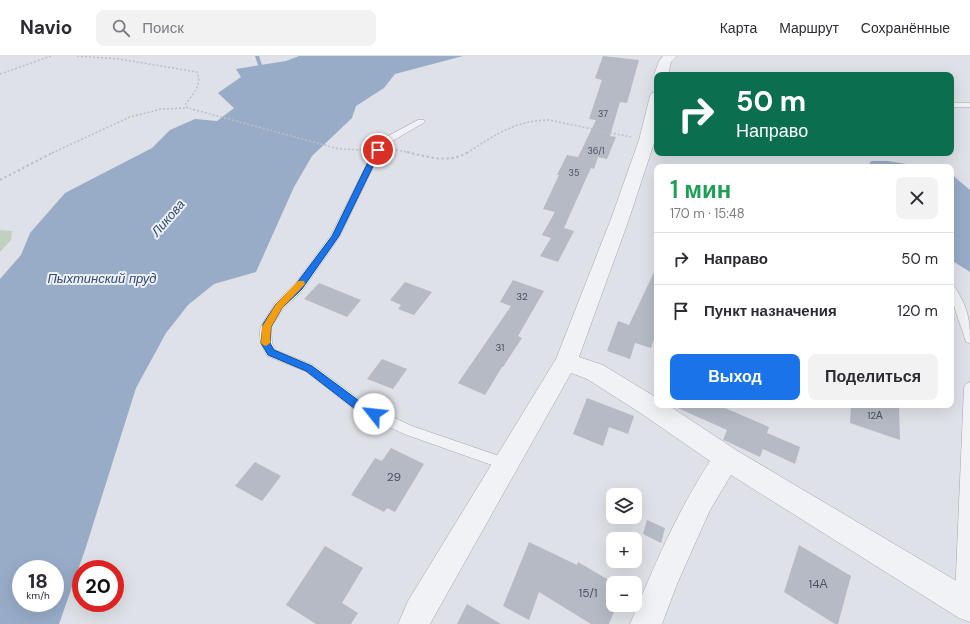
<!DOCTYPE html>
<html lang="ru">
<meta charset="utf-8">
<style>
body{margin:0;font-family:"DM Sans",sans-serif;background:#f2f2f3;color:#2b2b33;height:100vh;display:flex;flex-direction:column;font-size:15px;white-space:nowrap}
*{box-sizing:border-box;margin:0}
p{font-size:13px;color:#7c7c81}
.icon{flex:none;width:22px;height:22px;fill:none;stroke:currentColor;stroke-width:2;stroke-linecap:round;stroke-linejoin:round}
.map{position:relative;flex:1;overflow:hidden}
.side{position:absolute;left:654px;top:108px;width:300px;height:244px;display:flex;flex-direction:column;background:#fff;border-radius:8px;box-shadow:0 4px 16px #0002}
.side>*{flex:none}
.top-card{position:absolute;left:654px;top:16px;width:300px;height:84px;border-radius:8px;box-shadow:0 4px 16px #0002;background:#0b6e4f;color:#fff;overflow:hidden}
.tools{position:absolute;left:606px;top:432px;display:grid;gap:8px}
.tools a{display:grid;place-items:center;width:36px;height:36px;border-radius:8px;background:#fff;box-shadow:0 4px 16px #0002;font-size:20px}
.speed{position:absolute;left:12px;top:504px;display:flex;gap:8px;font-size:20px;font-weight:700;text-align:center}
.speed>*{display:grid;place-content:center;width:52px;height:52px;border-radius:50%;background:#fff;box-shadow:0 4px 16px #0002;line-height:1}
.speed small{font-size:10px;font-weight:400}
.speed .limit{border:6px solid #d22;background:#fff;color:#111}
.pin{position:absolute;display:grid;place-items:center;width:34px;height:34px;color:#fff;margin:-17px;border:2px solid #fff;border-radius:50%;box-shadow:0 1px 4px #0007}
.me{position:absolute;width:44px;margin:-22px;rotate:299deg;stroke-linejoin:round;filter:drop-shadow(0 0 3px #0008)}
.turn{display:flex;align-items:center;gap:14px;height:84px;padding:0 16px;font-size:18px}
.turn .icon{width:52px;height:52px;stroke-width:2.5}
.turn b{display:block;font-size:28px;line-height:34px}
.round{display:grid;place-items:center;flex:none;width:42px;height:42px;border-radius:8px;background:#f2f2f3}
.headline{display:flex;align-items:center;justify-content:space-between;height:68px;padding:0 16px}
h1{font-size:24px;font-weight:600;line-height:30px;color:#1e9e55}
.action{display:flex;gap:8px;margin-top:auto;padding:8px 16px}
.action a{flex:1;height:46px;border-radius:8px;background:#1a73e8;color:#fff;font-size:16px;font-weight:600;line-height:46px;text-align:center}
.action a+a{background:#f2f2f3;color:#2b2b33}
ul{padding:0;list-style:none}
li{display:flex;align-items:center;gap:12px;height:52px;padding:0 16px;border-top:1px solid #e1e1e2}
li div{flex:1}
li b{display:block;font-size:15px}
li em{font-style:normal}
header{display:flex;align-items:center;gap:24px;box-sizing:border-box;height:56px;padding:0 20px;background:#fff;border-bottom:1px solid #e1e1e2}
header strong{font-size:19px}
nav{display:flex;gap:22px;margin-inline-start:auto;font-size:14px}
.search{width:280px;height:36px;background:#f2f2f3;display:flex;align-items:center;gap:10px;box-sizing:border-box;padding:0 14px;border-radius:8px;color:#7c7c81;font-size:15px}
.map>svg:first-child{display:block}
.green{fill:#c2d1bf}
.water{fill:#98acc8;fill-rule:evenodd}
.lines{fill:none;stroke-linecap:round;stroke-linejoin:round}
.stream{fill:#98acc8;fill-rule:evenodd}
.building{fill:#b5bac4}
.lane-casing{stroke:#a3a8b1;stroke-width:1}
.street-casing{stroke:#a3a8b1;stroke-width:1}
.path-far1{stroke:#bcbfc6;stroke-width:1.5;stroke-dasharray:2 2;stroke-linecap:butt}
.path{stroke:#bcbfc6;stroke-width:2;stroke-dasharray:2.5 2.5;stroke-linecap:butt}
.lane{fill:#f0f2f6;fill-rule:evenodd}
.street{fill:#f0f2f6;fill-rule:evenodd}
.route{fill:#1a73e8;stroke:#114b97}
.slow{fill:#f59e0b}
.labels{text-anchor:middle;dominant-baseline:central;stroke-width:4;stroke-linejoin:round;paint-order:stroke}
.far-number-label{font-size:9px;fill:#4a5160}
.number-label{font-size:10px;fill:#4a5160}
.near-number-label{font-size:12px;fill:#4a5160}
.water-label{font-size:13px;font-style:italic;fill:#314a71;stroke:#edf0f5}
</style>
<header>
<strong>Navio</strong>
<div class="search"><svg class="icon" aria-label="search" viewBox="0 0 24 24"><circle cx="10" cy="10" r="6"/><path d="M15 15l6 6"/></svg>Поиск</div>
<nav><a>Карта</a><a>Маршрут</a><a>Сохранённые</a></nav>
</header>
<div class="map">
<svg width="970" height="568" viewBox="0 0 970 568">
<rect width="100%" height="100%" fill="#dee1e7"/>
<path class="green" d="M0 174 12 175 11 184 0 196Z"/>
<g class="water">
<path d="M299 0H463L395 18 384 32 356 50 352 62 312 100 294 131 256 216 214 228 188 249 166 277 136 332 85 494 59 568H0V223L21 199 30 177 65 137 152 92 170 74 195 63 217 65 234 52 218 37 241 21 236 13 286 5ZM21 513H55V547H21Z"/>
<path d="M871 105H888L924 111H868Z"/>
<path d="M951 118 970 134V216L951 204Z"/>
</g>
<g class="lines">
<path class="stream" d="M255 0H259L262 9 267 14V16H265L258 9Z"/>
</g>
<g class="building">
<path d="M603 0 639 4 627 47 620 46 610 80 616 81 607 103 598 101 594 113 591 112 585 125 564 172 574 175 558 206 540 200 551 182 542 179 555 156 543 153 559 119H557L567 99 578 101 596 64 589 63 602 24 595 22Z"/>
<path d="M657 210V274L651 292 635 287 630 303 607 295 618 265 629 269Z"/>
<path d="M513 224 544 235 518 280 522 282 503 311H502L485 339 458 327 511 250 500 246Z"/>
<path d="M405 226 432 236 414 259 398 253 401 249 390 244Z"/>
<path d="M319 227 361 244 347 261 304 243Z"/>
<path d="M382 303 407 313 393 333 367 323Z"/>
<path d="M587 342 634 360 628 378 609 371 603 390 573 378Z"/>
<path d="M671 349H718L769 371 767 377 800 391 795 408 763 393 760 401 726 385 723 384 727 374Z"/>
<path d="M851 349H890L899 352 900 384 850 367Z"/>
<path d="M391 392 424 408 395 456 387 452 384 456 351 439 375 402 382 405Z"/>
<path d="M255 406 281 420 262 445 235 430Z"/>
<path d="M647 464 665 472 661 487 643 478Z"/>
<path d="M529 486 577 509 578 506 614 527 613 549H617L609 568H591L539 536 529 564 503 550Z"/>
<path d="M799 489 851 520 838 568H835L784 536Z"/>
<path d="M325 490 363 512 342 547 358 557 351 568H316L286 549Z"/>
<path d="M467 548 501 568H457Z"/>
</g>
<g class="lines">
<g class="lane-casing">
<g id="lane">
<rect x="951" y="47" width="19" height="4"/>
<path d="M418 64H424L425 66 394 84 381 95 340 180 303 234 283 253 271 271 272 287 275 294 313 309 367 349 412 370 511 404 513 408 511 412 506 414 404 378 359 357 305 315 267 300C262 291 257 279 262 268L275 247 295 228 331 179 375 92 388 80Z"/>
<path d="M951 230 955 231C968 253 970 262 970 287L966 286 965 283C960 266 951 248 951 230Z"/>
<path d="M970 326V544L968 547 963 550 958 547 955 542 964 331 966 328Z"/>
</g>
</g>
<g class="street-casing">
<g id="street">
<path d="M663 0H677L671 6 668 19H657L656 22 654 19 659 5Z"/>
<path d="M657 36V73L655 84 629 163 579 301 603 309 657 342V349H668L736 394 970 533V566L959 562 731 419 710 454 677 528 662 568H630C653 512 677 456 710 405L639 356 587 323 571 317 430 568H398L408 545 556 303 611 163 639 84 650 40 652 37Z"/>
</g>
</g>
<g class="path-far1">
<path d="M77 0 119 3 197 16C203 29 192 39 185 49L188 52 339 93 365 94"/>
<path d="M0 18 51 0"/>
<path d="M396 94 412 97"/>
<path d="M52 97 130 61 161 53 188 52"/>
<path d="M467 97C493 80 516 64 549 64L631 81"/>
</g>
<g class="path">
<path d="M407 96C428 101 450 108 468 96"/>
<path d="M0 124 54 96"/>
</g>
<use href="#lane" class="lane"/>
<use href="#street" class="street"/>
</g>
<path class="route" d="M378 92 381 94 339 180 302 233 282 252 271 271 270 287 274 294 312 310 366 350 378 355 379 358 378 362 374 363 359 356 306 315 268 299 261 287 263 268 276 248 296 228 332 180 374 94Z"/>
<path class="slow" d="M298 225H304L305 228 282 252 271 271 270 287 266 290 263 289 261 287 262 271 276 248Z"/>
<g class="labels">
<g class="far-number-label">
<text x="603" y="58">37</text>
<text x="596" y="95">36/1</text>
<text x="574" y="117">35</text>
</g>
<g class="number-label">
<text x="522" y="240">32</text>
<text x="500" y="291">31</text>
<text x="875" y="359">12А</text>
</g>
<g class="near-number-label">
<text x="394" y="421">29</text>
<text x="818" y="528">14А</text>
<text x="588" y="537">15/1</text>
</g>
<g class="water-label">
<text transform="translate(168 162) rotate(-49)">Ликова</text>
<text x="102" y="222">Пыхтинский пруд</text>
</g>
</g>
</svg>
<div class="tools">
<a><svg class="icon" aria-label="layers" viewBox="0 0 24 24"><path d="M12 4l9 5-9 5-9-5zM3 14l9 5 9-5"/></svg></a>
<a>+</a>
<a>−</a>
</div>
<div class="speed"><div>18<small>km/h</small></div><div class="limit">20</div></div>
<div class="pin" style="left:378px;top:94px;background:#d93025"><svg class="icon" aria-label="arrive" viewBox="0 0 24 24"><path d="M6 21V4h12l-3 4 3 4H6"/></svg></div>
<svg class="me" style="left:374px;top:358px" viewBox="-20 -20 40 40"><circle r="19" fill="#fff"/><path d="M0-13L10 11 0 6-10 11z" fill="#1a73e8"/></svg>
<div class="top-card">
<div class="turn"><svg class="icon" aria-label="right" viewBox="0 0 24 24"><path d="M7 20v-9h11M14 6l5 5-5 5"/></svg><div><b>50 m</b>Направо</div></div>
</div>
<section class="side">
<div class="headline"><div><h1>1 мин</h1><p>170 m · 15:48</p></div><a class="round"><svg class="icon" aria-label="close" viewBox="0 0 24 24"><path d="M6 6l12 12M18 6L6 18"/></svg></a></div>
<ul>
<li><svg class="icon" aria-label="right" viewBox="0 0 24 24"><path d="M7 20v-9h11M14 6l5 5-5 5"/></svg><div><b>Направо</b></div><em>50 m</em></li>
<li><svg class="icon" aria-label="arrive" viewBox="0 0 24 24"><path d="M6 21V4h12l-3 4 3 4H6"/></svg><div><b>Пункт назначения</b></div><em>120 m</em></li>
</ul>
<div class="action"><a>Выход</a><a>Поделиться</a></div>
</section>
</div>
